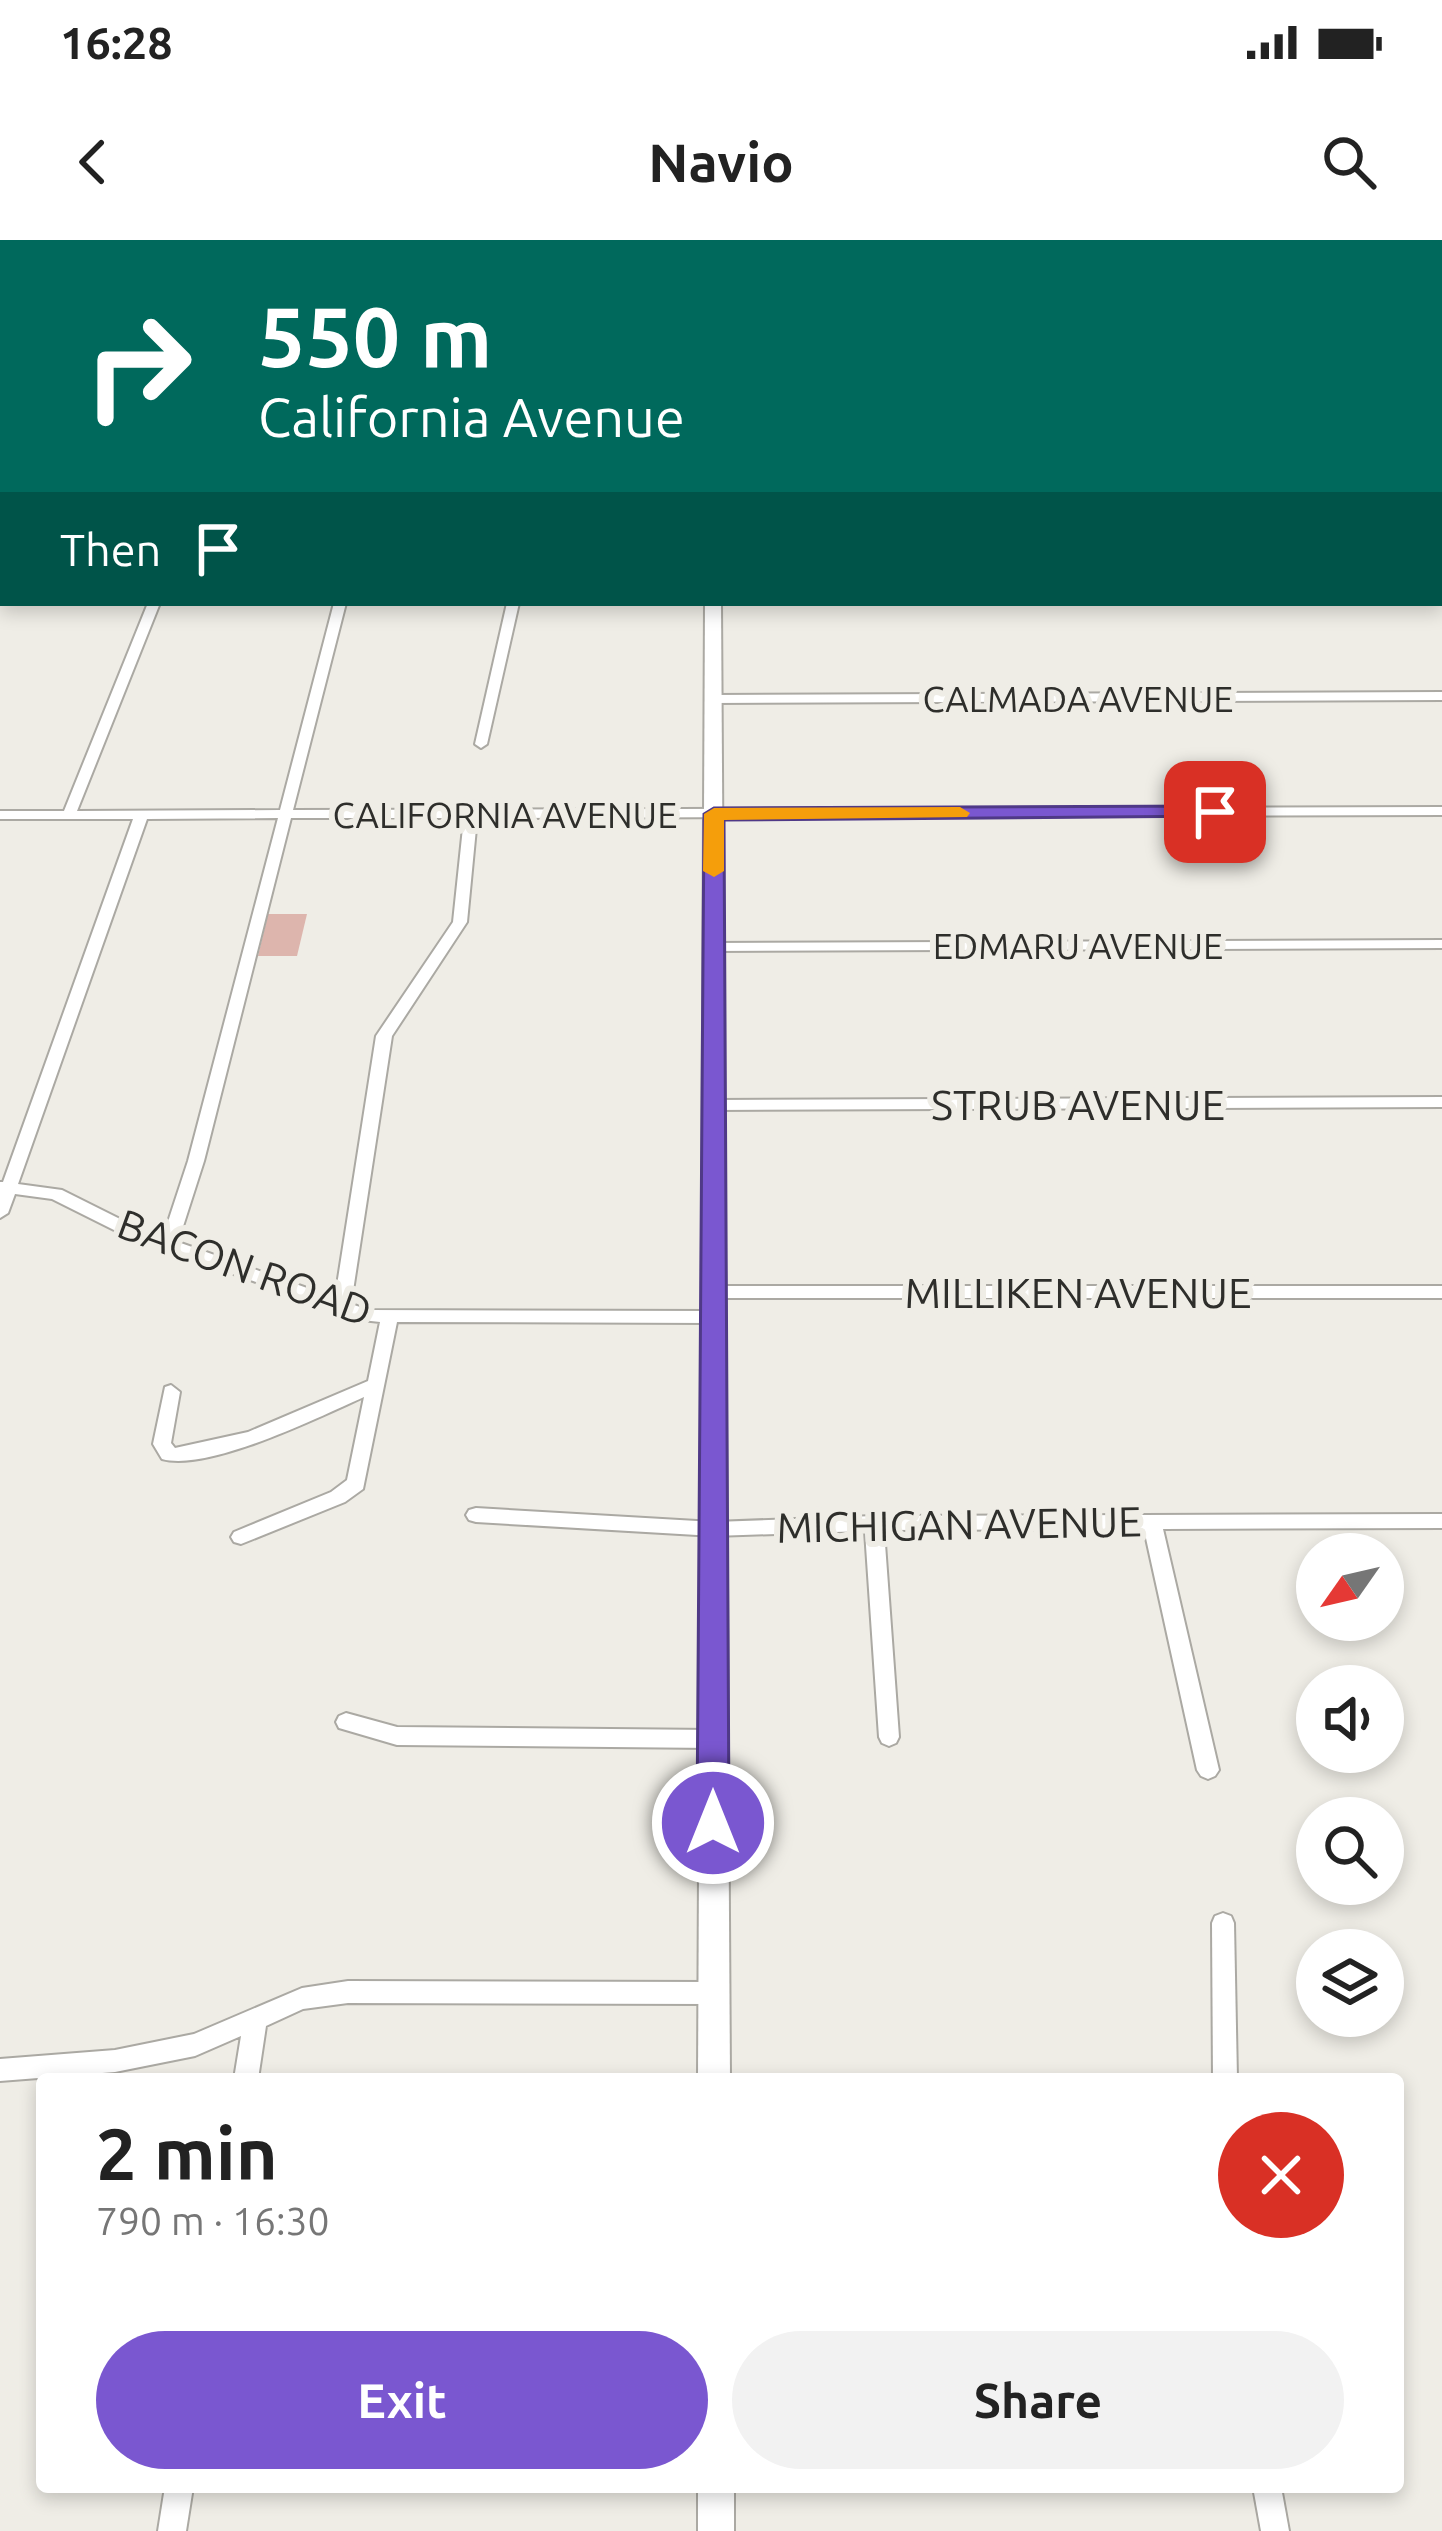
<!DOCTYPE html>
<meta charset="utf-8">
<style>
body{margin:0;font-family:Ubuntu,sans-serif;background:#f2f2f2;color:#222;height:100vh;display:flex;flex-direction:column;font-size:45px;white-space:nowrap}
*{box-sizing:border-box;margin:0}
p{font-size:39px;color:#767676}
.icon{flex:none;width:66px;height:66px;fill:none;stroke:currentColor;stroke-width:2;stroke-linecap:round;stroke-linejoin:round}
.map{position:relative;flex:1;overflow:hidden}
.drawer{position:absolute;left:36px;top:1833px;width:1368px;height:420px;display:flex;flex-direction:column;background:#fff;border-radius:12px;box-shadow:0 6px 18px #0003}
.drawer>*{flex:none}
.top-card{position:absolute;left:0px;top:0px;width:1443px;height:366px;box-shadow:0 6px 18px #0003;background:#00695c;color:#fff;overflow:hidden}
.needle{width:78px;rotate:236deg}
.fabs{position:absolute;left:1296px;top:1293px;display:grid;gap:24px}
.fabs a{display:grid;place-items:center;width:108px;height:108px;border-radius:50%;background:#fff;box-shadow:0 6px 18px #0003;font-size:60px}
.pin{position:absolute;display:grid;place-items:center;width:102px;height:102px;color:#fff;margin:-51px;border-radius:24px;box-shadow:0 6px 18px #0006}
.me{position:absolute;width:132px;margin:-66px;rotate:0deg;stroke-linejoin:round;filter:drop-shadow(0 0 9px #0008)}
.turn{display:flex;align-items:center;gap:42px;height:252px;padding:0 60px;font-size:54px}
.turn .icon{width:156px;height:156px;stroke-width:2.5}
.turn b{display:block;font-size:84px;line-height:102px}
.then{display:flex;align-items:center;height:114px;padding:0 60px;background:#0003;gap:24px;font-size:45px}
.round{display:grid;place-items:center;flex:none;width:126px;height:126px;border-radius:63px;background:#f2f2f2}
.summary{display:flex;align-items:center;justify-content:space-between;height:204px;padding:0 60px}
h1{font-size:72px;font-weight:600;line-height:90px}
.action{display:flex;gap:24px;margin-top:auto;padding:24px 60px}
.action a{flex:1;height:138px;border-radius:72px;background:#7a57d0;color:#fff;font-size:48px;font-weight:600;line-height:138px;text-align:center}
.action a+a{background:#f2f2f2;color:#222}
.status{display:flex;justify-content:space-between;align-items:center;height:84px;padding:0 60px;background:#fff;direction:ltr}
.status svg{height:33px;fill:currentColor}
header{display:flex;justify-content:space-between;align-items:center;height:156px;padding:0 60px;background:#fff;font-size:54px;font-weight:600}
.map>svg:first-child{display:block}
.green{fill:#ddb5ad}
.lines{fill:none;stroke-linecap:round;stroke-linejoin:round}
.stream{stroke:#79ab90;stroke-width:3}
.street-casing{stroke:#aba9a3;stroke-width:4}
.secondary-casing{stroke:#aba9a3;stroke-width:4}
.street{fill:#fff;fill-rule:evenodd}
.secondary{fill:#fff;fill-rule:evenodd}
.route{fill:#7a57d0;stroke:#4f3987;stroke-width:3}
.slow{fill:#f59e0b}
.labels{text-anchor:middle;dominant-baseline:central;stroke-width:12;stroke-linejoin:round;paint-order:stroke}
.far-street-label{font-size:36px;fill:#2e2e2b;stroke:#efede6}
.street-label{font-size:42px;fill:#2e2e2b;stroke:#efede6}
</style>
<div class="status"><b>16:28</b><svg viewBox="0 0 49 12"><path d="M0 12V9h3v3zM5 12V6h3v6zM10 12V3h3v9zM15 12V0h3v12zM26 1h20v11H26zM47 4h2v5h-2z"/></svg></div>
<header><svg class="icon" aria-label="back" viewBox="0 0 24 24"><path d="M15 5l-7 7 7 7"/></svg>Navio<svg class="icon" aria-label="search" viewBox="0 0 24 24"><circle cx="10" cy="10" r="6"/><path d="M15 15l6 6"/></svg></header>
<div class="map">
<svg width="1442" height="2291" viewBox="0 0 1442 2291">
<rect width="100%" height="100%" fill="#efede6"/>
<path class="green" d="M268 674H307L297 716H258Z"/>
<g class="lines">
<path class="stream" d="M406 0 421 3"/>
<g class="street-casing">
<g id="street">
<path d="M584 0H609L601 3H577Z"/>
<rect x="1440" y="50" width="2" height="6"/>
<rect x="1440" y="115" width="2" height="6"/>
<rect x="1440" y="184" width="2" height="6"/>
<rect x="1440" y="264" width="2" height="6"/>
<rect x="0" y="294" width="3" height="11"/>
<rect x="1440" y="355" width="2" height="6"/>
<rect x="0" y="356" width="3" height="6"/>
<path d="M148 363H160L77 571 280 570 334 363H346L293 570 1442 567V575L477 578 467 682 392 796 351 1064 369 1070 713 1071 722 1077 713 1083 397 1082 363 1249 345 1262 241 1304 234 1302 231 1297 234 1292 331 1252 347 1240 364 1157C319 1177 208 1232 162 1219L153 1204 165 1147 171 1145 180 1152 171 1203 175 1208 248 1192 368 1141 380 1082 362 1080 122 994 52 959 15 954 8 973 0 978V942H3L133 579H0V571H64ZM278 578 188 921 163 997 134 986 62 950 18 944 147 579ZM291 578H464L453 682 376 796 335 1058 178 1002 204 921Z"/>
<path d="M507 363H519L487 504 481 508 475 504Z"/>
<path d="M1442 452V460L713 463 707 459 713 455Z"/>
<path d="M1442 700V708L713 711 706 707 713 703Z"/>
<path d="M1442 857V867L715 870 707 865 715 860Z"/>
<path d="M714 1046H1442V1058H714L705 1052Z"/>
<path d="M476 1268 714 1282 874 1276 1442 1274V1288L1163 1289 1219 1530 1215 1536 1208 1539 1201 1536 1197 1530 1144 1289 884 1290 899 1497 896 1503 889 1506 882 1503 879 1497 865 1291 714 1296 476 1282 469 1280 466 1275 469 1270Z"/>
<path d="M346 1473 397 1487 713 1490 720 1493 723 1499 720 1505 713 1508 397 1505 339 1488 336 1482 339 1476Z"/>
<path d="M1223 1673 1231 1676 1234 1683 1237 1839H1213L1212 1683 1215 1676Z"/>
<path d="M348 1741 713 1742 721 1746 725 1753 721 1760 713 1764 348 1763 303 1769 266 1786 258 1839H234L241 1796 195 1816 115 1832 0 1841V1819L115 1810 194 1794 302 1748Z"/>
<path d="M165 2247H193L186 2291H158Z"/>
<path d="M1253 2247H1281L1289 2291H1261Z"/>
</g>
</g>
<g class="secondary-casing">
<g id="secondary">
<path d="M1254 0H1266L1268 3H1256Z"/>
<path d="M1440 330 1442 331V344L1440 343Z"/>
<path d="M705 363H721L730 1839H698Z"/>
<rect x="698" y="2247" width="36" height="44"/>
</g>
</g>
<use href="#street" class="street"/>
<use href="#secondary" class="secondary"/>
</g>
<path class="route" d="M1215 566 1225 572 1222 576 724 580 729 1583 725 1593 713 1598 702 1593 697 1583 704 574 714 568Z"/>
<path class="slow" d="M960 567 970 573 967 577 724 580V631L714 637 703 631 704 574 714 568Z"/>
<g class="labels">
<g class="far-street-label">
<text x="1078" y="458">CALMADA AVENUE</text>
<text x="505" y="574">CALIFORNIA AVENUE</text>
<text x="1078" y="705">EDMARU AVENUE</text>
</g>
<g class="street-label">
<text x="1078" y="864">STRUB AVENUE</text>
<text transform="translate(245 1027) rotate(20)">BACON ROAD</text>
<text x="1078" y="1052">MILLIKEN AVENUE</text>
<text transform="translate(959 1284) rotate(-1)">MICHIGAN AVENUE</text>
</g>
</g>
</svg>
<div class="fabs">
<a><svg class="needle" viewBox="-14 -14 28 28"><path d="M0-13l5 13h-10z" fill="#e53935"/><path d="M0 13l5-13h-10z" fill="#767676"/></svg></a>
<a><svg class="icon" aria-label="sound" viewBox="0 0 24 24"><path d="M4 9h4l5-4v14l-5-4H4zM17 9q2 3 0 6"/></svg></a>
<a><svg class="icon" aria-label="search" viewBox="0 0 24 24"><circle cx="10" cy="10" r="6"/><path d="M15 15l6 6"/></svg></a>
<a><svg class="icon" aria-label="layers" viewBox="0 0 24 24"><path d="M12 4l9 5-9 5-9-5zM3 14l9 5 9-5"/></svg></a>
</div>
<div class="pin" style="left:1215px;top:572px;background:#d93025"><svg class="icon" aria-label="arrive" viewBox="0 0 24 24"><path d="M6 21V4h12l-3 4 3 4H6"/></svg></div>
<svg class="me" style="left:713px;top:1583px" viewBox="-20 -20 40 40"><circle r="17" fill="#7a57d0" stroke="#fff" stroke-width="3"/><path d="M0-11L8 9 0 5-8 9z" fill="#fff"/></svg>
<div class="top-card">
<div class="turn"><svg class="icon" aria-label="right" viewBox="0 0 24 24"><path d="M7 20v-9h11M14 6l5 5-5 5"/></svg><div><b>550 m</b>California Avenue</div></div>
<div class="then">Then<svg class="icon" aria-label="arrive" viewBox="0 0 24 24"><path d="M6 21V4h12l-3 4 3 4H6"/></svg></div>
</div>
<section class="drawer">
<div class="summary"><div><h1>2 min</h1><p>790 m · 16:30</p></div><a class="round" style="background:#d93025;color:#fff"><svg class="icon" aria-label="close" viewBox="0 0 24 24"><path d="M6 6l12 12M18 6L6 18"/></svg></a></div>
<div class="action"><a>Exit</a><a>Share</a></div>
</section>
</div>
